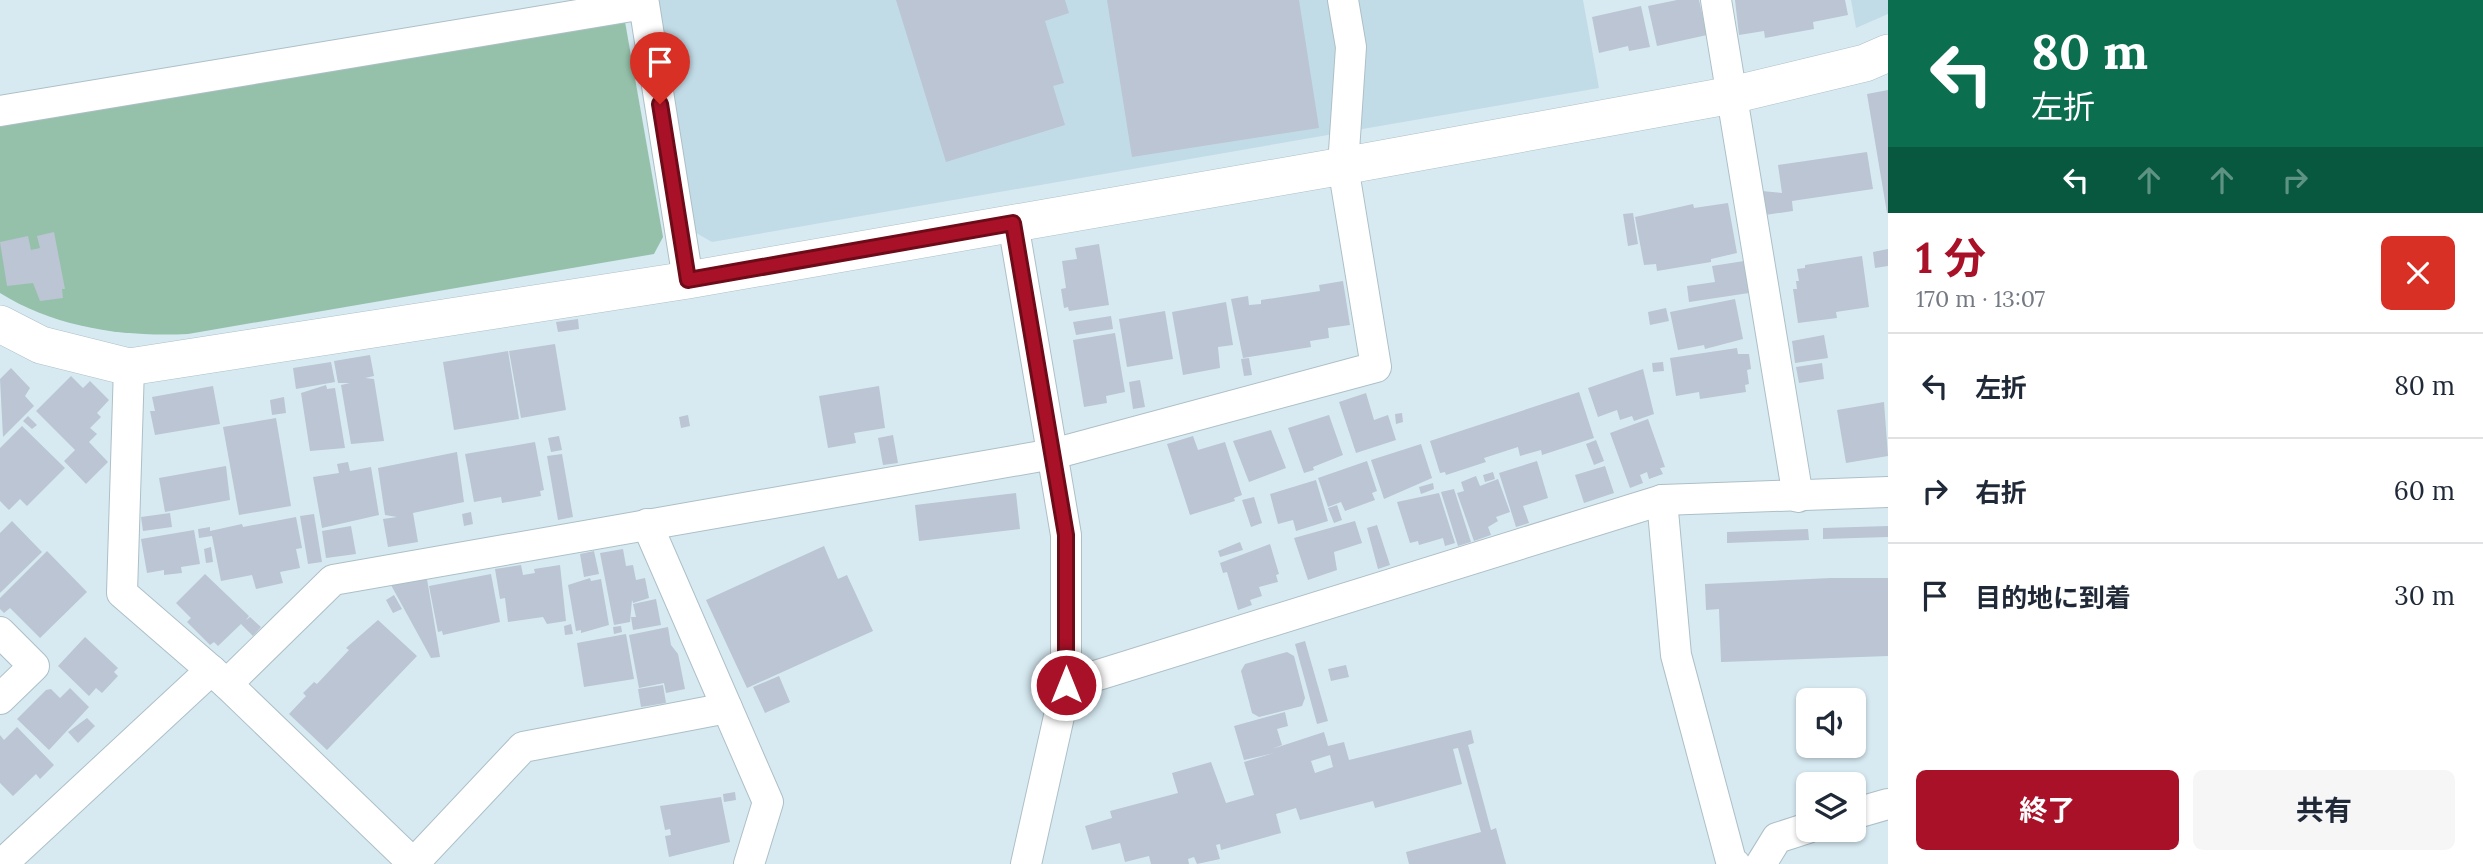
<!DOCTYPE html>
<html lang="ja">
<meta charset="utf-8">
<style>
body{margin:0;font-family:Lora,"Noto Sans JP",serif;background:#f6f6f7;color:#1f2937;height:100vh;display:flex;flex-direction:column;font-size:26px;white-space:nowrap}
*{box-sizing:border-box;margin:0}
p{font-size:23px;color:#747a83}
.icon{flex:none;width:38px;height:38px;fill:none;stroke:currentColor;stroke-width:2;stroke-linecap:round;stroke-linejoin:round}
.map{position:relative;flex:1;overflow:hidden}
.side{display:flex;flex-direction:column;background:#fff;width:595px}
.side>*{flex:none}
.top-card{background:#0b6e4f;color:#fff;overflow:hidden}
.buttons{position:absolute;left:1796px;top:688px;display:grid;gap:14px}
.buttons a{display:grid;place-items:center;width:70px;height:70px;border-radius:10px;background:#fff;box-shadow:0 2px 5px #0004;font-size:35px}
.pin{position:absolute;display:grid;place-items:center;width:60px;height:60px;color:#fff;margin:-72px -30px;border-radius:50% 50% 50% 0;rotate:-45deg;box-shadow:0 0 7px #0007}
.pin .icon{rotate:45deg}
.me{position:absolute;width:77px;margin:-38px;rotate:0deg;stroke-linejoin:round;filter:drop-shadow(0 0 5px #0008)}
.turn{display:flex;align-items:center;gap:24px;height:147px;padding:0 28px;font-size:32px}
.turn .icon{width:91px;height:91px;stroke-width:2.5}
.turn b{display:block;font-size:49px;line-height:60px}
.lanes{display:flex;align-items:center;height:66px;padding:0 28px;background:#0003;justify-content:center;gap:35px;direction:ltr}
.lanes .off{opacity:.35}
.round{display:grid;place-items:center;flex:none;width:74px;height:74px;border-radius:10px;background:#f6f6f7}
.headline{display:flex;align-items:center;justify-content:space-between;height:119px;padding:0 28px}
h1{font-size:42px;font-weight:700;line-height:52px;color:#a81127}
.primary-button{display:flex;gap:14px;margin-top:auto;padding:14px 28px}
.primary-button a{flex:1;height:80px;border-radius:10px;background:#a81127;color:#fff;font-size:28px;font-weight:700;line-height:80px;text-align:center}
.primary-button a+a{background:#f6f6f7;color:#1f2937}
ul{padding:0;list-style:none}
li{display:flex;align-items:center;gap:21px;height:105px;padding:0 28px;border-top:2px solid #e0e1e3}
li div{flex:1}
li b{display:block;font-size:26px}
li em{font-style:normal}
main{display:flex;flex:1;min-height:0}
.map>svg:first-child{display:block}
.built{fill:#c2dce7}
.green{fill:#95c1aa}
.building{fill:#bbc5d3;fill-rule:evenodd}
.lines{fill:none;stroke-linecap:round;stroke-linejoin:round}
.minor-casing{stroke:#adbfc7;stroke-width:32}
.tertiary-casing{stroke:#adbfc7;stroke-width:38}
.minor{stroke:#fff;stroke-width:30}
.tertiary{stroke:#fff;stroke-width:37}
.route-casing{stroke:#6d0b19;stroke-width:18}
.route{stroke:#a81127;stroke-width:12}
</style>
<main>
<div class="map">
<svg width="1888" height="864" viewBox="0 0 1888 864">
<rect width="100%" height="100%" fill="#d7eaf2"/>
<g class="built">
<path d="M657 0H1583L1599 88 712 242 696 233Z"/>
<path d="M1851 0H1888V14L1856 28Z"/>
</g>
<path class="green" d="M624 16 663 237 654 254 188 334C123 337 56 328 0 293V126Z"/>
<g class="building">
<path d="M896 0H1065L1069 13 1045 21 1064 83 1053 86 1065 125 946 162Z"/>
<path d="M1107 0H1299L1319 128 1132 157Z"/>
<path d="M1677 0H1699L1707 35 1657 46 1648 6Z"/>
<path d="M1735 0H1845L1848 15 1813 22 1814 29 1765 38 1764 31 1739 35Z"/>
<path d="M1641 6 1650 47 1629 51 1628 46 1599 53 1592 17Z"/>
<path d="M1888 90V213H1887L1867 94Z"/>
<path d="M1867 152 1873 189 1792 201 1793 211 1765 215 1762 191 1782 193 1778 165Z"/>
<path d="M1728 203 1737 253 1711 259V262L1657 271 1656 264 1644 265 1635 217 1693 204 1694 208Z"/>
<path d="M1633 213 1638 244 1628 246 1623 214Z"/>
<path d="M54 232 65 289H62L63 298 40 301 33 283 7 286 0 242 28 236 31 250 40 248 37 236Z"/>
<path d="M1099 244 1109 305 1069 311 1068 307 1064 308 1061 289 1066 288 1062 261 1077 259 1075 248Z"/>
<path d="M1888 249V266L1875 268 1873 252Z"/>
<path d="M1862 256 1869 307 1836 312 1837 318 1798 323 1793 289H1797L1796 281H1799L1797 269 1805 268V265Z"/>
<path d="M1744 261 1749 293 1689 302 1687 286 1715 282 1712 266Z"/>
<path d="M1343 281 1350 325 1328 328 1329 338 1310 341 1311 347 1243 358 1231 299 1248 296 1249 305 1261 304V300L1320 291 1319 285Z"/>
<path d="M1735 299 1743 339 1705 349 1704 345 1678 350 1670 312Z"/>
<path d="M1226 302 1233 345 1218 347 1220 368 1183 375 1172 312Z"/>
<path d="M1666 308 1669 321 1650 325 1648 312Z"/>
<path d="M1165 311 1173 359 1127 367 1119 319Z"/>
<path d="M1111 316 1113 329 1076 335 1073 322Z"/>
<path d="M578 319 579 329 558 332 556 322Z"/>
<path d="M1115 333 1125 392 1106 396 1107 403 1084 407 1073 340Z"/>
<path d="M1824 335 1828 358 1795 363 1792 341Z"/>
<path d="M555 344 566 410 521 418 509 351Z"/>
<path d="M1737 348 1738 354H1749L1751 369 1747 370 1749 384 1745 385 1746 392 1700 399 1699 392 1676 396 1670 358Z"/>
<path d="M508 351 519 419 454 430 443 362Z"/>
<path d="M370 355 374 376 365 378 374 379 384 441 351 444 341 385 350 383H338L334 361Z"/>
<path d="M1249 358 1252 375 1244 376 1241 359Z"/>
<path d="M331 362 335 382 296 389 293 368Z"/>
<path d="M1663 362 1664 371 1653 372 1652 363Z"/>
<path d="M1822 363 1824 379 1799 383 1796 367Z"/>
<path d="M11 368 30 388 25 396 34 406 3 437 0 379Z"/>
<path d="M1643 369 1654 414 1634 421 1632 416 1620 420 1617 410 1598 417 1588 388Z"/>
<path d="M71 376 83 388 90 381 109 400 97 413 101 417 90 428 97 434 89 442 108 462 86 484 64 461 75 450 36 411Z"/>
<path d="M1140 380 1145 407 1133 409 1129 382Z"/>
<path d="M326 385 327 389 335 388 345 448 310 451 301 393Z"/>
<path d="M213 386 220 424 155 435 150 411H155L152 397Z"/>
<path d="M879 386 885 428 854 433 856 443 828 448 819 396Z"/>
<path d="M1579 392 1594 438 1542 455 1541 450 1520 456 1518 447 1484 458 1486 462 1446 475 1445 472 1440 473 1430 441Z"/>
<path d="M1366 393 1374 420 1388 415 1396 440 1356 453 1339 402Z"/>
<path d="M284 397 286 413 272 415 270 400Z"/>
<path d="M1884 402 1888 456 1846 463 1837 410Z"/>
<path d="M1402 413 1403 422 1396 424 1395 414Z"/>
<path d="M688 415 690 426 681 428 679 417Z"/>
<path d="M1329 415 1343 455 1313 467 1314 470 1304 473 1288 428Z"/>
<path d="M28 416 37 425 32 429 23 421Z"/>
<path d="M276 418 291 506 239 515 223 427Z"/>
<path d="M1648 419 1665 467 1660 468 1663 474 1649 479 1647 472 1640 475 1643 483 1630 488 1610 433Z"/>
<path d="M22 426 65 468 27 506 20 499 9 510 0 501V448Z"/>
<path d="M1271 430 1286 468 1249 482 1233 441Z"/>
<path d="M893 435 898 463 883 465 878 438Z"/>
<path d="M559 436 562 450 551 452 548 438Z"/>
<path d="M1193 436 1198 450 1225 442 1242 495 1234 498 1235 501 1190 515 1167 444Z"/>
<path d="M1596 440 1604 461 1594 465 1586 444Z"/>
<path d="M535 442 544 490 540 491 541 496 502 503 501 497 474 502 465 454Z"/>
<path d="M1421 444 1432 478 1384 499 1371 460Z"/>
<path d="M457 452 464 502 413 513 418 542 388 547 383 519 397 517 385 515 378 468Z"/>
<path d="M562 454 573 517 558 520 547 456Z"/>
<path d="M1367 461 1377 491 1372 493 1375 500 1345 511 1341 502 1328 507 1318 478Z"/>
<path d="M1537 461 1548 498 1523 506 1529 523 1516 527 1499 473Z"/>
<path d="M348 462 350 471 371 467 379 515 322 528 313 477 339 473 337 464Z"/>
<path d="M226 466 230 500 165 512 159 478Z"/>
<path d="M1605 466 1614 493 1584 503 1575 475Z"/>
<path d="M1493 472 1495 479 1485 482 1483 475Z"/>
<path d="M1476 476 1480 486 1498 479 1510 512 1496 517 1498 521 1488 527 1491 535 1474 541 1457 493 1464 491 1461 482Z"/>
<path d="M1316 480 1328 521 1296 531 1293 520 1278 524 1270 494Z"/>
<path d="M1433 483 1434 489 1421 494 1419 487Z"/>
<path d="M1454 489 1471 542 1458 546 1441 492Z"/>
<path d="M1016 493 1020 529 919 541 915 505Z"/>
<path d="M1439 493 1455 543 1445 546 1443 538 1419 545 1418 541 1410 543 1397 502Z"/>
<path d="M1254 497 1262 523 1251 527 1242 500Z"/>
<path d="M1337 505 1342 520 1334 523 1328 508Z"/>
<path d="M471 512 473 524 464 526 462 514Z"/>
<path d="M170 513 172 527 143 531 141 517Z"/>
<path d="M314 514 322 562 308 564 300 516Z"/>
<path d="M296 517 302 548 296 549 300 568 280 572 283 583 256 589 252 575 221 581 212 536 199 538 198 529 210 527V531L242 524 243 527Z"/>
<path d="M12 521 42 552 0 593V533Z"/>
<path d="M1355 521 1362 543 1334 552 1337 570 1308 580 1294 538Z"/>
<path d="M1377 525 1390 565 1378 569 1367 528Z"/>
<path d="M351 526 356 554 326 558 322 531Z"/>
<path d="M1888 526V537L1823 539V528Z"/>
<path d="M1808 529 1809 540 1727 543V532Z"/>
<path d="M194 530 200 564 181 567 182 573 164 575V570L147 573 141 539Z"/>
<path d="M1240 542 1243 550 1220 557 1218 551Z"/>
<path d="M1270 544 1279 574 1276 575 1278 582 1259 587 1262 596 1250 600 1252 605 1238 610 1227 572 1223 573 1220 563Z"/>
<path d="M824 546 838 579 847 575 873 631 747 688 706 600Z"/>
<path d="M211 547 213 562 206 563 204 549Z"/>
<path d="M623 549 626 566 633 565 636 580 645 578 649 598 633 603 632 600 630 622 614 625 600 553Z"/>
<path d="M47 551 87 592 40 638 10 608 4 613 0 609V598Z"/>
<path d="M594 551 599 574 584 577 580 554Z"/>
<path d="M521 565 523 575 535 573 534 569 560 565 566 621 547 624 543 617 508 622 505 598 500 599 495 569Z"/>
<path d="M205 574 249 616 246 620 250 617 261 627 253 636 241 624 218 646 214 642 210 645 187 622 191 618 176 603Z"/>
<path d="M491 574 500 622 443 635 442 631 438 632 429 586Z"/>
<path d="M590 578 591 581 601 579 609 625 581 633V630L576 631 568 585Z"/>
<path d="M1831 578H1888V656L1721 662 1719 609 1706 610 1705 584Z"/>
<path d="M427 579 440 657 431 658 391 585Z"/>
<path d="M394 595 402 609 393 613 386 600Z"/>
<path d="M656 599 661 625 633 630 631 617H636L633 604Z"/>
<path d="M378 620 417 656 327 750 289 714 306 696 303 693 314 682 317 684 349 650 346 648Z"/>
<path d="M571 624 573 634 565 635 564 626Z"/>
<path d="M621 626 622 632 614 634 613 627Z"/>
<path d="M668 627 671 645 678 654 685 689 666 693 664 683 639 688 629 635Z"/>
<path d="M626 634 634 679 584 687 577 643Z"/>
<path d="M85 637 118 668 114 672 118 676 102 693 96 688 89 696 58 666Z"/>
<path d="M1305 641 1328 721 1317 724 1295 644Z"/>
<path d="M1287 652 1294 656 1305 698 1302 706 1259 717 1252 713 1241 671 1245 664Z"/>
<path d="M1346 665 1349 677 1331 681 1328 669Z"/>
<path d="M779 676 790 702 765 713 753 687Z"/>
<path d="M663 685 666 703 641 707 638 689Z"/>
<path d="M70 688 89 707 49 750 17 719 46 690 51 689 60 698Z"/>
<path d="M1285 712 1288 726 1277 729 1282 745 1272 749 1324 732 1328 746 1344 742 1349 760 1471 730 1474 743 1468 745 1491 830 1496 828 1506 864H1409L1406 852 1481 832 1458 748 1453 749 1462 784 1375 808 1373 801 1300 820 1296 808 1276 814 1281 833 1221 850 1220 844 1216 845 1220 859 1197 864 1194 857 1188 859 1189 864H1151L1149 856 1125 862 1120 843 1092 850 1085 826 1112 818 1110 811 1178 793 1172 773 1211 762 1226 803 1254 795 1244 762 1274 753 1244 760 1234 726ZM1330 755 1333 767 1315 773 1311 761Z"/>
<path d="M87 718 95 726 78 743 68 732Z"/>
<path d="M17 727 54 765 40 779 36 774 13 796 0 783V735L4 740Z"/>
<path d="M735 792 736 800 724 802 723 794Z"/>
<path d="M721 797 730 842 669 857 665 836 671 835 670 829 665 830 660 806Z"/>
</g>
<g class="lines">
<g class="minor-casing">
<g id="minor">
<path d="M1716 0 1798 497"/>
<path d="M0 111 644 4 688 280"/>
<path d="M1013 223 1066 535V685L1026 864"/>
<path d="M129 367 122 593 227 684 414 864"/>
<path d="M1662 500 1676 655 1731 861 1735 864"/>
<path d="M647 524 768 802 749 864"/>
<path d="M0 632 34 666 0 699"/>
<path d="M227 684 333 580 1053 454 1376 367 1343 166 1351 47 1343 0"/>
<path d="M1066 685 1662 500 1888 492"/>
<path d="M1853 814 1888 804"/>
<path d="M2 864 211 670"/>
<path d="M413 864 523 747 727 708"/>
<path d="M1761 864 1777 838 1808 828"/>
</g>
</g>
<g class="tertiary-casing">
<path id="tertiary" d="M0 324 41 345 129 367 688 280 1343 166 1732 95 1865 63 1888 53"/>
</g>
<use href="#minor" class="minor"/>
<use href="#tertiary" class="tertiary"/>
</g>
<g class="lines">
<g class="route-casing">
<path id="route" d="M660 104 688 280 1013 223 1066 535V685"/>
</g>
<use href="#route" class="route"/>
</g>
</svg>
<div class="buttons">
<a><svg class="icon" aria-label="sound" viewBox="0 0 24 24"><path d="M4 9h4l5-4v14l-5-4H4zM17 9q2 3 0 6"/></svg></a>
<a><svg class="icon" aria-label="layers" viewBox="0 0 24 24"><path d="M12 4l9 5-9 5-9-5zM3 14l9 5 9-5"/></svg></a>
</div>
<div class="pin" style="left:660px;top:104px;background:#d93025"><svg class="icon" aria-label="arrive" viewBox="0 0 24 24"><path d="M6 21V4h12l-3 4 3 4H6"/></svg></div>
<svg class="me" style="left:1066px;top:685px" viewBox="-20 -20 40 40"><circle r="17" fill="#a81127" stroke="#fff" stroke-width="3"/><path d="M0-11L8 9 0 5-8 9z" fill="#fff"/></svg>
</div>
<section class="side">
<div class="top-card">
<div class="turn"><svg class="icon" aria-label="left" viewBox="0 0 24 24"><path d="M17 20v-9H6M10 6l-5 5 5 5"/></svg><div><b>80 m</b>左折</div></div>
<div class="lanes"><svg class="icon" aria-label="left" viewBox="0 0 24 24"><path d="M17 20v-9H6M10 6l-5 5 5 5"/></svg><svg class="icon off" aria-label="ahead" viewBox="0 0 24 24"><path d="M12 20V5M6 11l6-6 6 6"/></svg><svg class="icon off" aria-label="ahead" viewBox="0 0 24 24"><path d="M12 20V5M6 11l6-6 6 6"/></svg><svg class="icon off" aria-label="right" viewBox="0 0 24 24"><path d="M7 20v-9h11M14 6l5 5-5 5"/></svg></div>
</div>
<div class="headline"><div><h1>1 分</h1><p>170 m · 13:07</p></div><a class="round" style="background:#d93025;color:#fff"><svg class="icon" aria-label="close" viewBox="0 0 24 24"><path d="M6 6l12 12M18 6L6 18"/></svg></a></div>
<ul>
<li><svg class="icon" aria-label="left" viewBox="0 0 24 24"><path d="M17 20v-9H6M10 6l-5 5 5 5"/></svg><div><b>左折</b></div><em>80 m</em></li>
<li><svg class="icon" aria-label="right" viewBox="0 0 24 24"><path d="M7 20v-9h11M14 6l5 5-5 5"/></svg><div><b>右折</b></div><em>60 m</em></li>
<li><svg class="icon" aria-label="arrive" viewBox="0 0 24 24"><path d="M6 21V4h12l-3 4 3 4H6"/></svg><div><b>目的地に到着</b></div><em>30 m</em></li>
</ul>
<div class="primary-button"><a>終了</a><a>共有</a></div>
</section>
</main>
